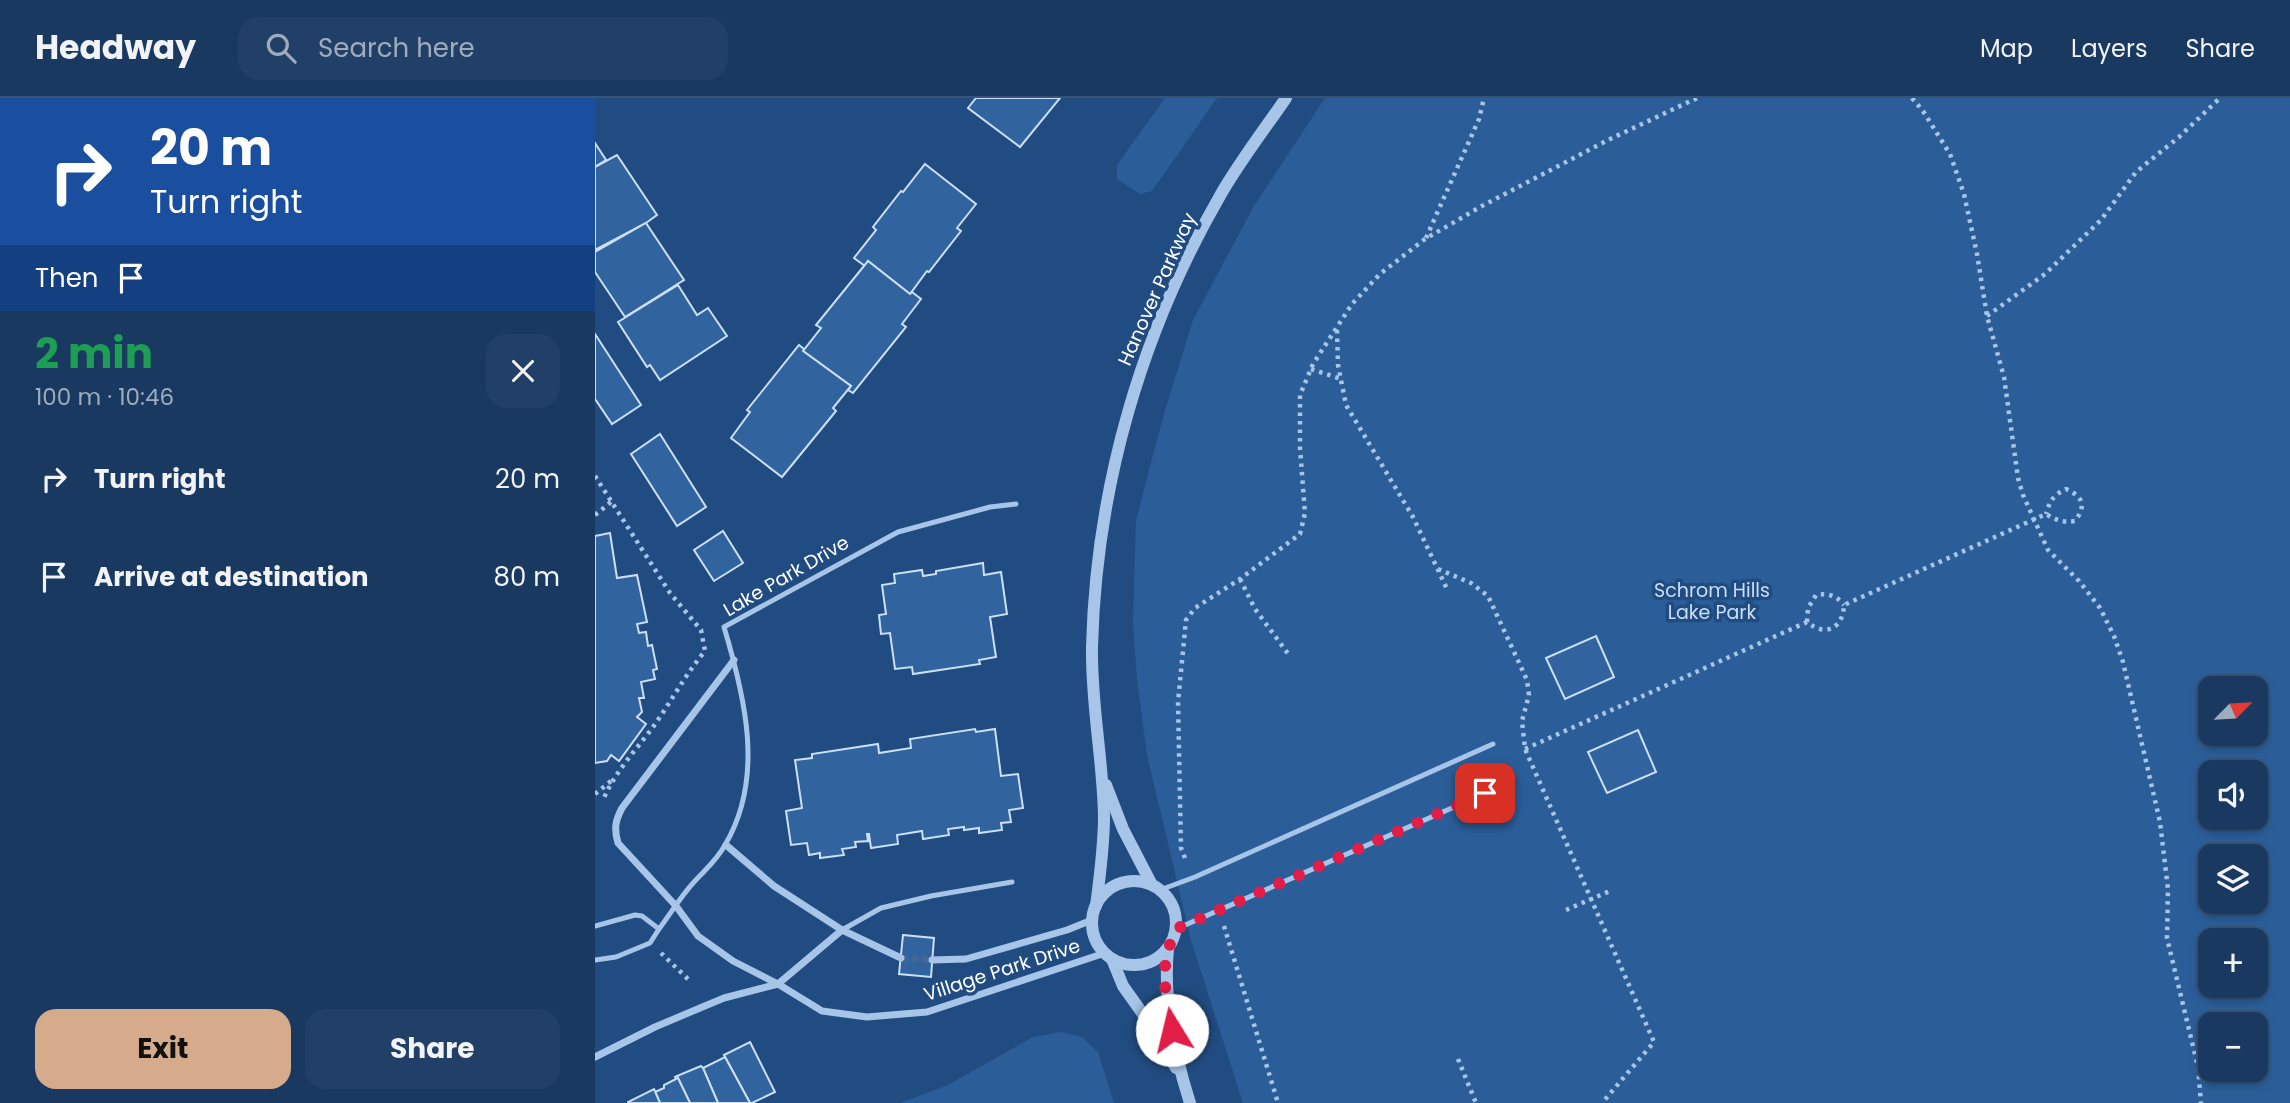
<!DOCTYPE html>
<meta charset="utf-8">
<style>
body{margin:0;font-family:Poppins,sans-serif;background:#224067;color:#f1f3f6;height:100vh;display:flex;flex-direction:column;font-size:26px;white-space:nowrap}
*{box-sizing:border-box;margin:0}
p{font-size:23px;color:#9facbd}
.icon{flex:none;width:38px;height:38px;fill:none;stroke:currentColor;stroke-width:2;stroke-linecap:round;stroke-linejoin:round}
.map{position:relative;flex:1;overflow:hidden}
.drawer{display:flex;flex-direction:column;background:#193961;width:595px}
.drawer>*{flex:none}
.guide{background:#1a4fa0;color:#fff;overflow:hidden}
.needle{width:46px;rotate:66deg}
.buttons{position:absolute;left:1603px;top:578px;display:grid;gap:14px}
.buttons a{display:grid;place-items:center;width:70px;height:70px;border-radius:14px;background:#193961;box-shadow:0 4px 10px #0003,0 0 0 2px #375376;font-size:35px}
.pin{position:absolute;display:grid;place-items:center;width:60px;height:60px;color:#fff;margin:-30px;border-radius:14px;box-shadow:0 4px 10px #0006}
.me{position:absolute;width:77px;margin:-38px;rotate:351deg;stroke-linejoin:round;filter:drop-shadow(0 0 5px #0008)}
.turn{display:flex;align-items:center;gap:24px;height:147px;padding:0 35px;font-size:32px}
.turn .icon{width:91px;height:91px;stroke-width:2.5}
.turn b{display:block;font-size:49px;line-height:60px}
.then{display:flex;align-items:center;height:66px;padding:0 35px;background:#0003;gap:14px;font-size:26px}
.round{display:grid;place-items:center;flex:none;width:74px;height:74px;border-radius:21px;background:#224067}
.head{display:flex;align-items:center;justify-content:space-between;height:119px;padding:0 35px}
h1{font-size:42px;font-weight:700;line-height:52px;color:#1e9e55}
.action{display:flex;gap:14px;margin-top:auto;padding:14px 35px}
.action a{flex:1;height:80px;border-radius:21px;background:#d6ab8b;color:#111;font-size:28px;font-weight:700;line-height:80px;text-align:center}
.action a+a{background:#224067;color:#f1f3f6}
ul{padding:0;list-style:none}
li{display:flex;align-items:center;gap:21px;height:98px;padding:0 35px}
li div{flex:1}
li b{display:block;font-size:26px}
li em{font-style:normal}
header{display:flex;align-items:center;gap:42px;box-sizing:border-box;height:98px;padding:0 35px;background:#193961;border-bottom:2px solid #375376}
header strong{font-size:33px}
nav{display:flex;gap:38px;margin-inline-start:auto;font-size:24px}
.search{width:490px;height:63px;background:#224067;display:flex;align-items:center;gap:18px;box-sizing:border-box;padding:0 24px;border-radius:21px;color:#9facbd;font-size:26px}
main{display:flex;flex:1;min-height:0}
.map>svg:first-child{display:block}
.green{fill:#2b5e99;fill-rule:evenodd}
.building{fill:#31639e;stroke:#cbdff6;stroke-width:2}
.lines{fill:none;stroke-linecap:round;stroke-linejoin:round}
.minor-tunnel{stroke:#426794;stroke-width:7;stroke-dasharray:7 3.5;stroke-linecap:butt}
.path{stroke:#a7c5e8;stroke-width:4.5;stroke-dasharray:3.5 5;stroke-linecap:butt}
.service{stroke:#a7c5e8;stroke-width:5}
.minor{stroke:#a7c5e8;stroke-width:7}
.tertiary{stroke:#a7c5e8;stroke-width:12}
.route{stroke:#e11d48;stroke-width:12;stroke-dasharray:0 21.6}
.labels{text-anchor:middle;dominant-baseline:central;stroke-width:7;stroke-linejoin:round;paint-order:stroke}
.street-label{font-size:19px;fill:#fff;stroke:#214c81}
.park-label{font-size:19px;fill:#cbdff6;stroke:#214c81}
</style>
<header>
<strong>Headway</strong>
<div class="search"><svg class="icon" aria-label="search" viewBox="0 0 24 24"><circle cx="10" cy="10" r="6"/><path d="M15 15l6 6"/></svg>Search here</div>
<nav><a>Map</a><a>Layers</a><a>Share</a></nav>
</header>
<main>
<section class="drawer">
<div class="guide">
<div class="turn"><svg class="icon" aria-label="right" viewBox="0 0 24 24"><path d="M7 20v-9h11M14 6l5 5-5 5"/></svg><div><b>20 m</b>Turn right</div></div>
<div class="then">Then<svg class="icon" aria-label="arrive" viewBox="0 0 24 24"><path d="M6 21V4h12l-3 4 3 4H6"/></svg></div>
</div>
<div class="head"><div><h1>2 min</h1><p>100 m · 10:46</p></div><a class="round"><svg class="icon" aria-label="close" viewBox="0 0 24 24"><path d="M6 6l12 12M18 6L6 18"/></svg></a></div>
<ul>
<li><svg class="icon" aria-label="right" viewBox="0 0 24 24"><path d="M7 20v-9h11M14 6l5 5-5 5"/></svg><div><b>Turn right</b></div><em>20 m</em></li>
<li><svg class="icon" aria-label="arrive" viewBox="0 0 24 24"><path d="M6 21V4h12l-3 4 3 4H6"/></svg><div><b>Arrive at destination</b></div><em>80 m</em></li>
</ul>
<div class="action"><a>Exit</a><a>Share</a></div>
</section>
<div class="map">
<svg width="1695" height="1005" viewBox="0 0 1695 1005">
<rect width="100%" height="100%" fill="#214c81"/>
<g class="green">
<path d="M570 0H622L557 93 545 96 522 81V67Z"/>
<path d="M730 0H1695V1005H648L596 842 552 657 542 581 538 527 541 423 568 319 598 222 659 108ZM1615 590H1661V635H1615ZM1615 674H1661V719H1615ZM1615 758H1661V803H1615ZM1615 842H1661V887H1615ZM1615 926H1661V971H1615Z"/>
<path d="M466 934 487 939 503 954 519 1005H305L353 987 438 939Z"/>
</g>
<g class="building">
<path d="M381 0H465L425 49 373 10Z"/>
<path d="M0 45 11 62 0 69Z"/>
<path d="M22 57 62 117 51 125 0 152V69Z"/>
<path d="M330 66 381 106 362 130 366 133 334 174 332 173 315 196 273 163 270 168 259 160 281 132 278 129 306 93 308 94Z"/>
<path d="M51 125 89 182 30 219 0 174V154Z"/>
<path d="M273 163 315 196 317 194 326 201 307 226 311 229 258 295 253 292 256 288 208 253 226 230 221 227Z"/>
<path d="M83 187 102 217 113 210 132 238 65 282 55 267 52 269 23 224Z"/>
<path d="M0 236 46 307 17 326 0 301Z"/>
<path d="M204 247 209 251 208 253 256 288 238 310 241 313 187 379 136 340 155 314 152 312Z"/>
<path d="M65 336 111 409 82 428 36 356Z"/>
<path d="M128 433 148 465 119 483 99 452Z"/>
<path d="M15 435 22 480 42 477 52 524 42 526 44 535 51 534 53 548 57 547 62 571 58 572 60 581 46 584 49 600H44L47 614 42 619 51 626 24 663 16 657 12 663 0 665V438Z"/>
<path d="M388 465 389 477 406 474 412 516 395 519 401 559 384 562 385 566 318 576 317 569 300 571 295 535 286 536 284 517 291 516 287 487 300 485 299 476 327 472 328 478 341 476V473Z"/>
<path d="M1001 538 1019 579 970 601 951 560Z"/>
<path d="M380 631 381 634 400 631 406 678 423 676 428 710 414 712 416 724 406 725 407 732 384 735V730L369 732V729L353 731 354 737 328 741 327 733 302 737 303 746 276 750 274 736H272L273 743 260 744 261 749 247 751 249 757 225 760V755L214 757 212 745 196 747 191 713 207 710 200 662 217 660V656L283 646 284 655 316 650 315 641Z"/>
<path d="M1043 632 1061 674 1012 695 993 654Z"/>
<path d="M308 837 339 840 336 879 304 876Z"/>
<path d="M155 944 180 994 157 1005H155L129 957Z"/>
<path d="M130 959 155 1005H123L108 970Z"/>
<path d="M106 968 108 970 123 1005H95L82 978Z"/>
<path d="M82 978 95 1005H65L60 994 69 990V987L81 981 80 979Z"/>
<path d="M59 991 65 1005H33V1004Z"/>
</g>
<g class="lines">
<path class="minor-tunnel" d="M306 860 337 862"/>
<g class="path">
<path d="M1317 0 1328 13 1355 56 1369 96 1382 156 1392 218 1409 279 1423 380 1428 397 1453 452 1484 483 1505 510 1519 538 1528 564 1565 724 1573 791 1572 840 1603 969 1606 1005"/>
<path d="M831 140 884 21 889 0"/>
<path d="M1392 218 1450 176 1506 122 1541 74 1584 39 1625 0"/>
<path d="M742 232 743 267 751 307 818 419 852 491"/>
<path d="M716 271 746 281"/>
<path d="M0 378 75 495 106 532 110 553C90 577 76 604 58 629 41 652 20 674 9 700"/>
<path d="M0 417 16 404"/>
<path d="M843 471 876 485 893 498 932 582 934 597 927 623 930 651 1059 944 1007 1005"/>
<path d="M645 481 660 511 694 557"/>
<path d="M1212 524 1213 510 1221 497C1233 495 1241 497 1249 507"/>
<path d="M930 651 1212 524C1230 539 1248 531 1249 507L1451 416C1461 422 1468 425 1480 423 1491 408 1489 399 1471 391 1458 397 1455 403 1451 416"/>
<path d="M0 696 16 683"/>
<path d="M590 760 586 750 583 604 591 522 600 510 645 481 705 436 710 415 705 350V297L718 266 757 206 785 176 830 141 887 108 1013 42 1102 0"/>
<path d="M971 812 1015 793"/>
<path d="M629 828 683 1005"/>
<path d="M66 855 96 884"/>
<path d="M863 961 881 1005"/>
</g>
<g class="service">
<path d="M565 792 600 779 898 646"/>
<path d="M0 828 40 817 47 818 64 831 55 845 21 859 0 862"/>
<path d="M64 831C76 815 86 798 99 784 110 772 122 762 130 747 170 680 150 599 129 529L303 434 395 409 421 406"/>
<path d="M581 831 914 685"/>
<path d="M247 832 286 810 336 798 417 784"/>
</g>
<g class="minor">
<path d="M139 562 27 710C20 723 19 731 23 745L81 808 103 838 138 863 183 886 227 913 272 919 332 914 510 855"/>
<path d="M131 747 179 788 247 832 306 860"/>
<path d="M337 862 371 861 472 832 497 822"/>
<path d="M0 959 60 929 105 910 129 900 183 886 247 832"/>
</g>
<g class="tertiary">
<path d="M511 687 528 731 557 787"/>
<circle cx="539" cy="825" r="42"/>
<path d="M501 808C505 778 509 748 509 718 508 662 496 606 497 549 501 390 546 234 626 96 645 63 669 32 691 0"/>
<path d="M573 851C568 903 579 955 595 1005"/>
<path d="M517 861 528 888 555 926 581 970"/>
</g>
</g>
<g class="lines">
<path class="route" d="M577 932C572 907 566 877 573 852 575 845 579 839 581 831L890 695"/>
</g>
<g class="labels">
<g class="street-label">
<text transform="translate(562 191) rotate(-66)">Hanover Parkway</text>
<text transform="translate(191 478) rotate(-30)">Lake Park Drive</text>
<text transform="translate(407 872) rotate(-18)">Village Park Drive</text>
</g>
<g class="park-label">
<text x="1117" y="492">Schrom Hills<tspan x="1117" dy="22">Lake Park</tspan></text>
</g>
</g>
</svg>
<div class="buttons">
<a><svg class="needle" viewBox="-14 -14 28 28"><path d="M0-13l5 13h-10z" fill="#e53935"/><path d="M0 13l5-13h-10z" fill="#9facbd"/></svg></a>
<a><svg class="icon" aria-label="sound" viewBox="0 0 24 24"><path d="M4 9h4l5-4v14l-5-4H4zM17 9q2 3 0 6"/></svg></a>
<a><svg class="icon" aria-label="layers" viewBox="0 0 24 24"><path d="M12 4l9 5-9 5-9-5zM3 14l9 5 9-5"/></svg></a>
<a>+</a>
<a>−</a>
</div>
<div class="pin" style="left:890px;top:695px;background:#d93025"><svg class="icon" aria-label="arrive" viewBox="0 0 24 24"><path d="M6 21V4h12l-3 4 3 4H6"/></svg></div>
<svg class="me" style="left:577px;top:932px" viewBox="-20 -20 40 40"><circle r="19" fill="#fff"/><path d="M0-13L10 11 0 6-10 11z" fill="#e11d48"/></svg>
</div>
</main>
